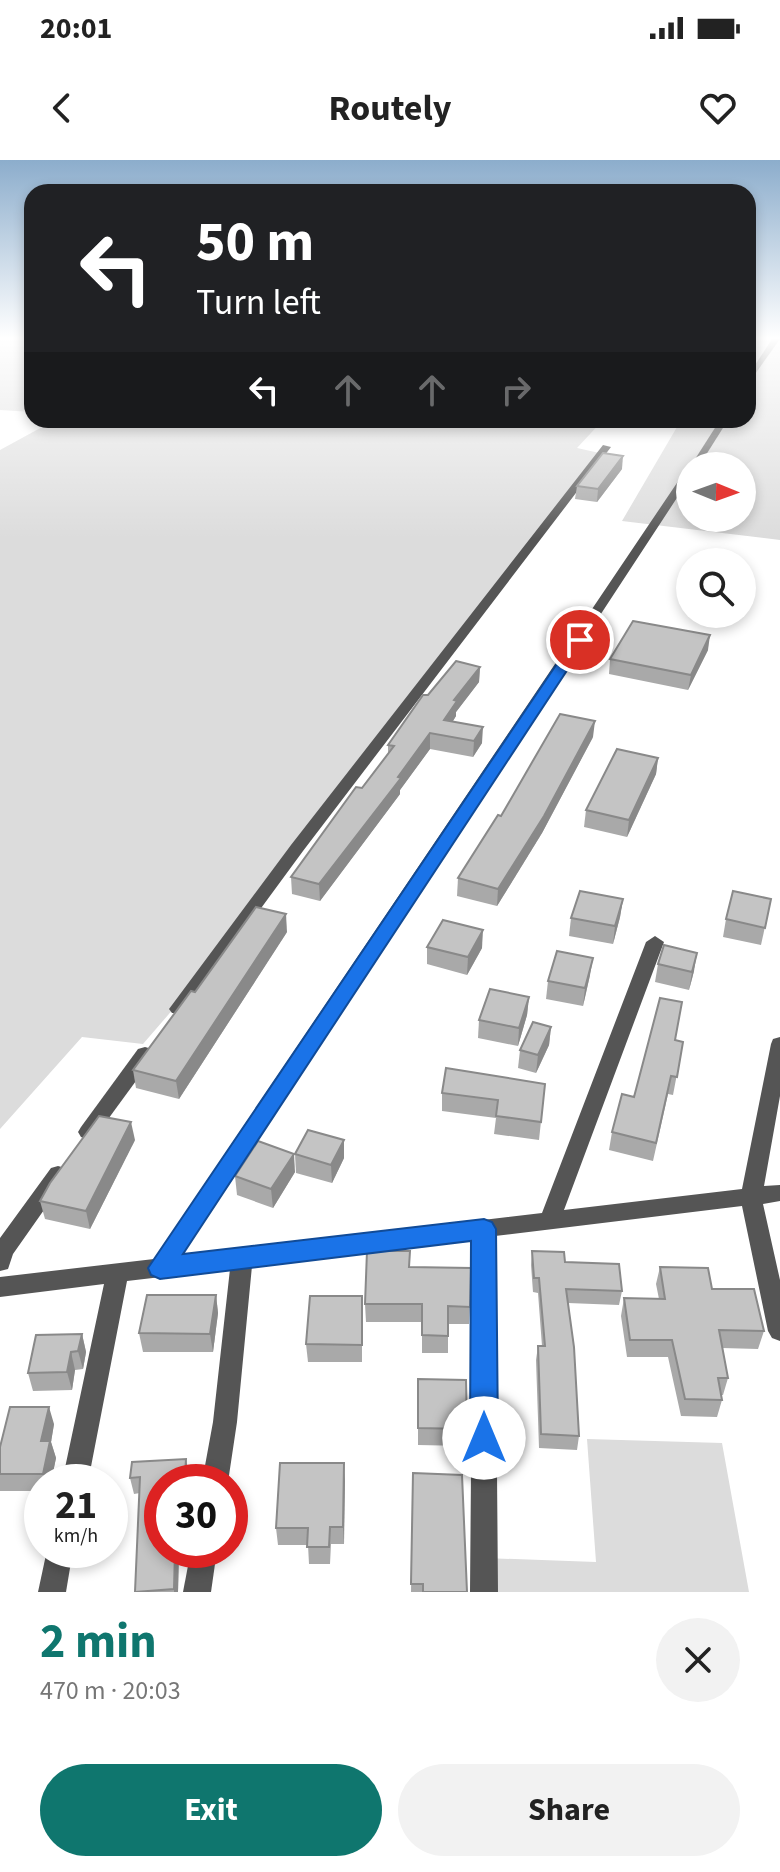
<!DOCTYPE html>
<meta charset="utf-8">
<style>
body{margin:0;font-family:"Source Sans 3",sans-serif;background:#f2f2f2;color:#222;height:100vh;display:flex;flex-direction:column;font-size:30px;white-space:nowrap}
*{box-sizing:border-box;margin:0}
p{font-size:26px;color:#767676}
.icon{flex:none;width:44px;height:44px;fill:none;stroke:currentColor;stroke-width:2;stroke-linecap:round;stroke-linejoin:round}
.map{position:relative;height:1432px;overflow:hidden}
.panel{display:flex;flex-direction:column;background:#fff;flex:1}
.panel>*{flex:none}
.top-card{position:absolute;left:24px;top:24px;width:732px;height:244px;border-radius:24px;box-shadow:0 4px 12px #0003;background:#202124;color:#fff;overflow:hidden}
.needle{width:52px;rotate:91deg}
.tools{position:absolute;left:676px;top:292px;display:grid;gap:16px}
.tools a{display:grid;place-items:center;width:80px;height:80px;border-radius:50%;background:#fff;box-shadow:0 4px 12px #0003;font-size:40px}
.speed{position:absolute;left:24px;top:1304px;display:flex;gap:16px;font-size:40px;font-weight:700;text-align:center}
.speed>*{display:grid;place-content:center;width:104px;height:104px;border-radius:50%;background:#fff;box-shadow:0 4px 12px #0003;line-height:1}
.speed small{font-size:20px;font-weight:400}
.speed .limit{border:12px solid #d22;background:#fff;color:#111}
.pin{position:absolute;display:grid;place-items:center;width:68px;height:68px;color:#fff;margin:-34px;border:4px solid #fff;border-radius:50%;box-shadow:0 2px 8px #0007}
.me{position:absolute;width:88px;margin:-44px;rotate:0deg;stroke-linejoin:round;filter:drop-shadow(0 0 6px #0008)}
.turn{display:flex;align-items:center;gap:28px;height:168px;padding:0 40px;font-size:36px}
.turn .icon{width:104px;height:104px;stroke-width:2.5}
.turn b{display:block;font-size:56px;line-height:68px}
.lanes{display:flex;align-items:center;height:76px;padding:0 40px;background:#0003;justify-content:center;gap:40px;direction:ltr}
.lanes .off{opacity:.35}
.round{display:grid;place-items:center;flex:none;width:84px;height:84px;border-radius:42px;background:#f2f2f2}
.overview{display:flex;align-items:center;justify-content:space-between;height:136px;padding:0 40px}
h1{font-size:48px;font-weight:700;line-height:60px;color:#0f766e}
.primary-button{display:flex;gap:16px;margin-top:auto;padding:16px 40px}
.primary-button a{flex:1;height:92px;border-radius:48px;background:#0f766e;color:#fff;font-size:32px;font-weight:700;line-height:92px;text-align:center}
.primary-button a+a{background:#f2f2f2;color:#222}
.status{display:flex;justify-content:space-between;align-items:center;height:56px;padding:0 40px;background:#fff;direction:ltr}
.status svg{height:22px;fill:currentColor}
header{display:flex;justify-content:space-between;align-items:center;height:104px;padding:0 40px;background:#fff;font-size:36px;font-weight:700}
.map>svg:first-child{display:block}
.green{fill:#dcdcdc;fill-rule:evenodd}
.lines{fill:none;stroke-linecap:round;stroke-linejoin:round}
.street{fill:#555;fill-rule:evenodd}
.wall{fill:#a9a9a9}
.shaded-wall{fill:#898989}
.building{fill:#c4c4c4;stroke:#898989;stroke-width:2}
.route{fill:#1a73e8;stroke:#114b97;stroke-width:2}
</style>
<div class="status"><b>20:01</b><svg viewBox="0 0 49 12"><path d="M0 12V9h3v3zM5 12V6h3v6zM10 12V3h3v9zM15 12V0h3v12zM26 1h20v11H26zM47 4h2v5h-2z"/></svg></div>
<header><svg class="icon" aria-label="back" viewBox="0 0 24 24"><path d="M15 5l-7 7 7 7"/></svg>Routely<svg class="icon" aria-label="heart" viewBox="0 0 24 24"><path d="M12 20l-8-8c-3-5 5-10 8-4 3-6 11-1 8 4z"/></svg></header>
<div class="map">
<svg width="780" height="1432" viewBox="0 0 780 1432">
<rect width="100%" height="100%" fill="#fff"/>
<g class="green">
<path d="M0 179H32V252L0 250Z"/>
<path d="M748 179H780V380L622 361 677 267 640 260H748ZM690 306H742V358H690Z"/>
<path d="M55 260H603L577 288 604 294 200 818 143 884 82 877 0 969V290Z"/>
<path d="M587 1279 722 1283 749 1432H484V1398L596 1402Z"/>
</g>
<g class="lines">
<g class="street">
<path d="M772 179H780L748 224V216Z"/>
<path d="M720 260H728L699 306 690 307Z"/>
<path d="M603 285 611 287 303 691 184 853H172L169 849 172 845 291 685Z"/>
<path d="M690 308V318L180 1096 542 1053 646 782 655 776 664 782 564 1050 742 1029 771 884 773 879 780 877V936L764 1026 780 1025V1041L763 1044 780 1120V1181L772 1178 768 1171 742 1046 495 1076 498 1432H470L473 1079 252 1106 237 1262 228 1322H202L213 1262 230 1109 127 1121 88 1322H62L104 1124 0 1137V1117L154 1099 685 311Z"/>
<path d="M145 887 152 889 154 894 152 899 95 977 88 980 81 977 78 972 81 967 138 889Z"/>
<path d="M58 1006 65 1008 68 1014 65 1020 13 1094 8 1109 0 1111V1078L51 1008Z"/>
<path d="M47 1390H73L66 1432H38Z"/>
<path d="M191 1390H217L211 1432H183Z"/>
</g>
</g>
<g class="wall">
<path d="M622 309 597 342 575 339 577 326Z"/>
<path d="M708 490 688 530 609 514 610 499Z"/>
<path d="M480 507 479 522 456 552V556L453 561 482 583 473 597 430 589 400 630V634L320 741 292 734 291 717 388 594V585L428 535Z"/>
<path d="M593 577 542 673 497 746 457 736 458 718 501 656Z"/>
<path d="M658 598 656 614 627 677 584 667 586 650Z"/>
<path d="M623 739 620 757 613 784 569 776 571 758Z"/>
<path d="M771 739 761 785 723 777 726 759Z"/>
<path d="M287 772 179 939 136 928 133 910 195 832Z"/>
<path d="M427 787 482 788 467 815 427 804Z"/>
<path d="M658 804 694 811 689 830 655 822Z"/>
<path d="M590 815 583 846 546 839 548 821Z"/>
<path d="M529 837 527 855 518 886 478 878 479 860Z"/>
<path d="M551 867 549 885 536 913 518 908 520 890Z"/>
<path d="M675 880 683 882 673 935 668 934 653 1001 609 990 612 972 634 937Z"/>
<path d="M545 924 539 980 494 974 496 958 442 951V933Z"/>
<path d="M135 980 90 1069 45 1059 40 1041Z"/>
<path d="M295 994 344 998 332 1023 296 1013Z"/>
<path d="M295 1012 273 1048 237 1035 235 1016Z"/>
<path d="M532 1091 565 1102 622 1131 619 1145 568 1143 579 1276 577 1290 539 1288 536 1200 538 1186H542L538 1133 533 1132 531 1105Z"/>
<path d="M409 1107 470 1147 469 1164H448V1193H422V1162H366L365 1144Z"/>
<path d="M660 1107 712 1129 764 1171 758 1189 722 1188 728 1218 723 1235H721L722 1240 717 1257 681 1256 668 1197H627L621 1156 624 1138 659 1139 656 1124Z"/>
<path d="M216 1135 218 1153 213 1192H143L139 1173Z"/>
<path d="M362 1136V1202H308L306 1184Z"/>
<path d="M82 1174 86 1192 83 1209 75 1210 72 1230 33 1231 28 1213Z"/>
<path d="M418 1219 467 1269 466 1286 418 1285Z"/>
<path d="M54 1264 51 1282 56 1298 51 1322H42V1331H0V1287Z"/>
<path d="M344 1303V1384H331L330 1404H309L308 1385H278L276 1368Z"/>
<path d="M413 1313 467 1432H411Z"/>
<path d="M189 1315 188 1322H162L179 1390 178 1432H135L140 1333 134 1334 130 1318Z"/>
</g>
<g class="shaded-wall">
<path d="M623 296 622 309 597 342 598 329Z"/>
<path d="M710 475 708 490 688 530 691 515Z"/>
<path d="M480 507 479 522 456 552V556L444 575V560L454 540Z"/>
<path d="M595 561 593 577 542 673 497 746 498 729Z"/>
<path d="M483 567 482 583 473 597 474 581Z"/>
<path d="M430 573V589L400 630V634L320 741 319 724Z"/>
<path d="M658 598 656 614 627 677 629 660Z"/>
<path d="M623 739 620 757 613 784 615 766Z"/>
<path d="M286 754 287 772 179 939 176 921Z"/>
<path d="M483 770 482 788 467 815 468 797Z"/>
<path d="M697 793 694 811 689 830 692 812Z"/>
<path d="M593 798 590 815 583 846 585 828Z"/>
<path d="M529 837 527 855 518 886 519 868Z"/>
<path d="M551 867 549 885 536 913 538 895Z"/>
<path d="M131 962 135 980 90 1069 86 1051Z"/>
<path d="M344 980V998L332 1023 331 1005Z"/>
<path d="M294 994 295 1012 273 1048 271 1029Z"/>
<path d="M216 1135 218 1153 213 1192 210 1174Z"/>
<path d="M82 1174 86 1192 83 1209 78 1191Z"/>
<path d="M71 1192 75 1210 72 1230 67 1212Z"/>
<path d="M49 1247 54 1264 51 1282 56 1298 51 1322H46L43 1314 41 1281Z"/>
<path d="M186 1299 189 1315 188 1322H186L185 1315Z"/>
<path d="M344 1303 345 1320 344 1384 343 1367Z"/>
<path d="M175 1390H179L178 1432H174V1429Z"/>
</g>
<g class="building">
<path d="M603 293 623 296 598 329 577 326Z"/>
<path d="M633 461 710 475 691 515 610 499Z"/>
<path d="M456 501 480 507 454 540 457 541 444 560 483 567 474 581 430 573 398 617 401 618 319 724 291 717 356 627 362 628 394 586 388 585 423 535H428Z"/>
<path d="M560 554 595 561 544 656 498 729 458 718 498 655 501 656Z"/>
<path d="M617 589 658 598 629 660 586 650Z"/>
<path d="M580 731 623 739 615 766 571 758Z"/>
<path d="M733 731 771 739 765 768 726 759Z"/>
<path d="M256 747 286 754 176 921 133 910 191 831 195 832Z"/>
<path d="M443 760 483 770 468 797 427 787Z"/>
<path d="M664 785 697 793 692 812 658 804Z"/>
<path d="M557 791 593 798 585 828 548 821Z"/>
<path d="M490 829 529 837 519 868 479 860Z"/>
<path d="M660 838 682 842 675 880 683 882 677 917 671 916 656 983 612 972 622 934 634 937Z"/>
<path d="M533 862 551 867 538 895 520 890Z"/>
<path d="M446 908 545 924 541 962 496 956 498 940 442 933Z"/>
<path d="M99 956 131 962 86 1051 40 1041 50 1023Z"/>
<path d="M308 970 344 980 331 1005 295 994Z"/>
<path d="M258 981 294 994 271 1029 235 1016Z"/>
<path d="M367 1091H410L409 1107 471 1108 470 1147 448 1146V1176L422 1175V1144H365Z"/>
<path d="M532 1091 564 1092 565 1102 619 1104 622 1131 566 1129 574 1187 579 1276 541 1274 538 1186H545L539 1118H534Z"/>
<path d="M660 1107 708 1108 712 1129H754L764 1171 719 1170 728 1218H718L722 1240 685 1239 672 1180H630L624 1138 665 1139Z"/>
<path d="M147 1135H216L210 1174 139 1173Z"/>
<path d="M310 1136H362V1185L306 1184Z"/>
<path d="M82 1174 78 1191 71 1192 67 1212 28 1213 36 1175Z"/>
<path d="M418 1219 466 1220 467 1269 418 1268Z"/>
<path d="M10 1247H49L41 1281H50L43 1314H0V1287Z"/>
<path d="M186 1299 185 1315H177V1322H162V1390H175L174 1429 135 1432 140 1317 130 1318 132 1302Z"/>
<path d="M280 1303H344L343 1367H330L329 1387H307L308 1368H276Z"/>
<path d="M413 1313 462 1315 467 1432H423V1424H411Z"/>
</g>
<linearGradient id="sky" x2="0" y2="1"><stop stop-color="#8cadcc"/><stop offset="0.47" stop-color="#fff"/><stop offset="1" stop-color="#fff" stop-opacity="0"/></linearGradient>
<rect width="780" height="379" fill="url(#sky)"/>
<path class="route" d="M580 475 587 480 183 1094 484 1059 492 1062 496 1069 498 1278 494 1288 484 1292 474 1288 470 1278 471 1081 160 1119 151 1115 148 1108 573 480Z"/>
</svg>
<div class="tools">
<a><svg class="needle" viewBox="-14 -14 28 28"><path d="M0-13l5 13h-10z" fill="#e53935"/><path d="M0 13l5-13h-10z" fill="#767676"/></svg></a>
<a><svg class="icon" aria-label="search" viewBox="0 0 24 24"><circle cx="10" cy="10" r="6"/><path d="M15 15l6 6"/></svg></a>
</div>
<div class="speed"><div>21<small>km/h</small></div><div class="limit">30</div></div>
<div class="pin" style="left:580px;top:480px;background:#d93025"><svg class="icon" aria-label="arrive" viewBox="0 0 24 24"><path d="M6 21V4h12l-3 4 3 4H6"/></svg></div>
<svg class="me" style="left:484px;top:1278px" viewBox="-20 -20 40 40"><circle r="19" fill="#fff"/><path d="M0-13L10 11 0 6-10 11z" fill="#1a73e8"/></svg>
<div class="top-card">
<div class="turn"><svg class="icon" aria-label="left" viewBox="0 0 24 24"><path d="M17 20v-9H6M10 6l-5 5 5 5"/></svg><div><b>50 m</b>Turn left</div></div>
<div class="lanes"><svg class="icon" aria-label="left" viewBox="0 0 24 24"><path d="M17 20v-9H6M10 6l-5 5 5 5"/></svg><svg class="icon off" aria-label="ahead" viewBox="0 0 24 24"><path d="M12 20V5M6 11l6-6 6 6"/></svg><svg class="icon off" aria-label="ahead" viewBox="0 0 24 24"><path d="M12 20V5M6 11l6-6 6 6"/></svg><svg class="icon off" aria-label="right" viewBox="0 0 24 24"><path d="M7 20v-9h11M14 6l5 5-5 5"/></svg></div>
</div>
</div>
<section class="panel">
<div class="overview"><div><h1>2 min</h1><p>470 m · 20:03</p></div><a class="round"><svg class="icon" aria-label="close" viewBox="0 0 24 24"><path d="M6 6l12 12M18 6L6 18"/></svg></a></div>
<div class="primary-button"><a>Exit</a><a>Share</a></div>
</section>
